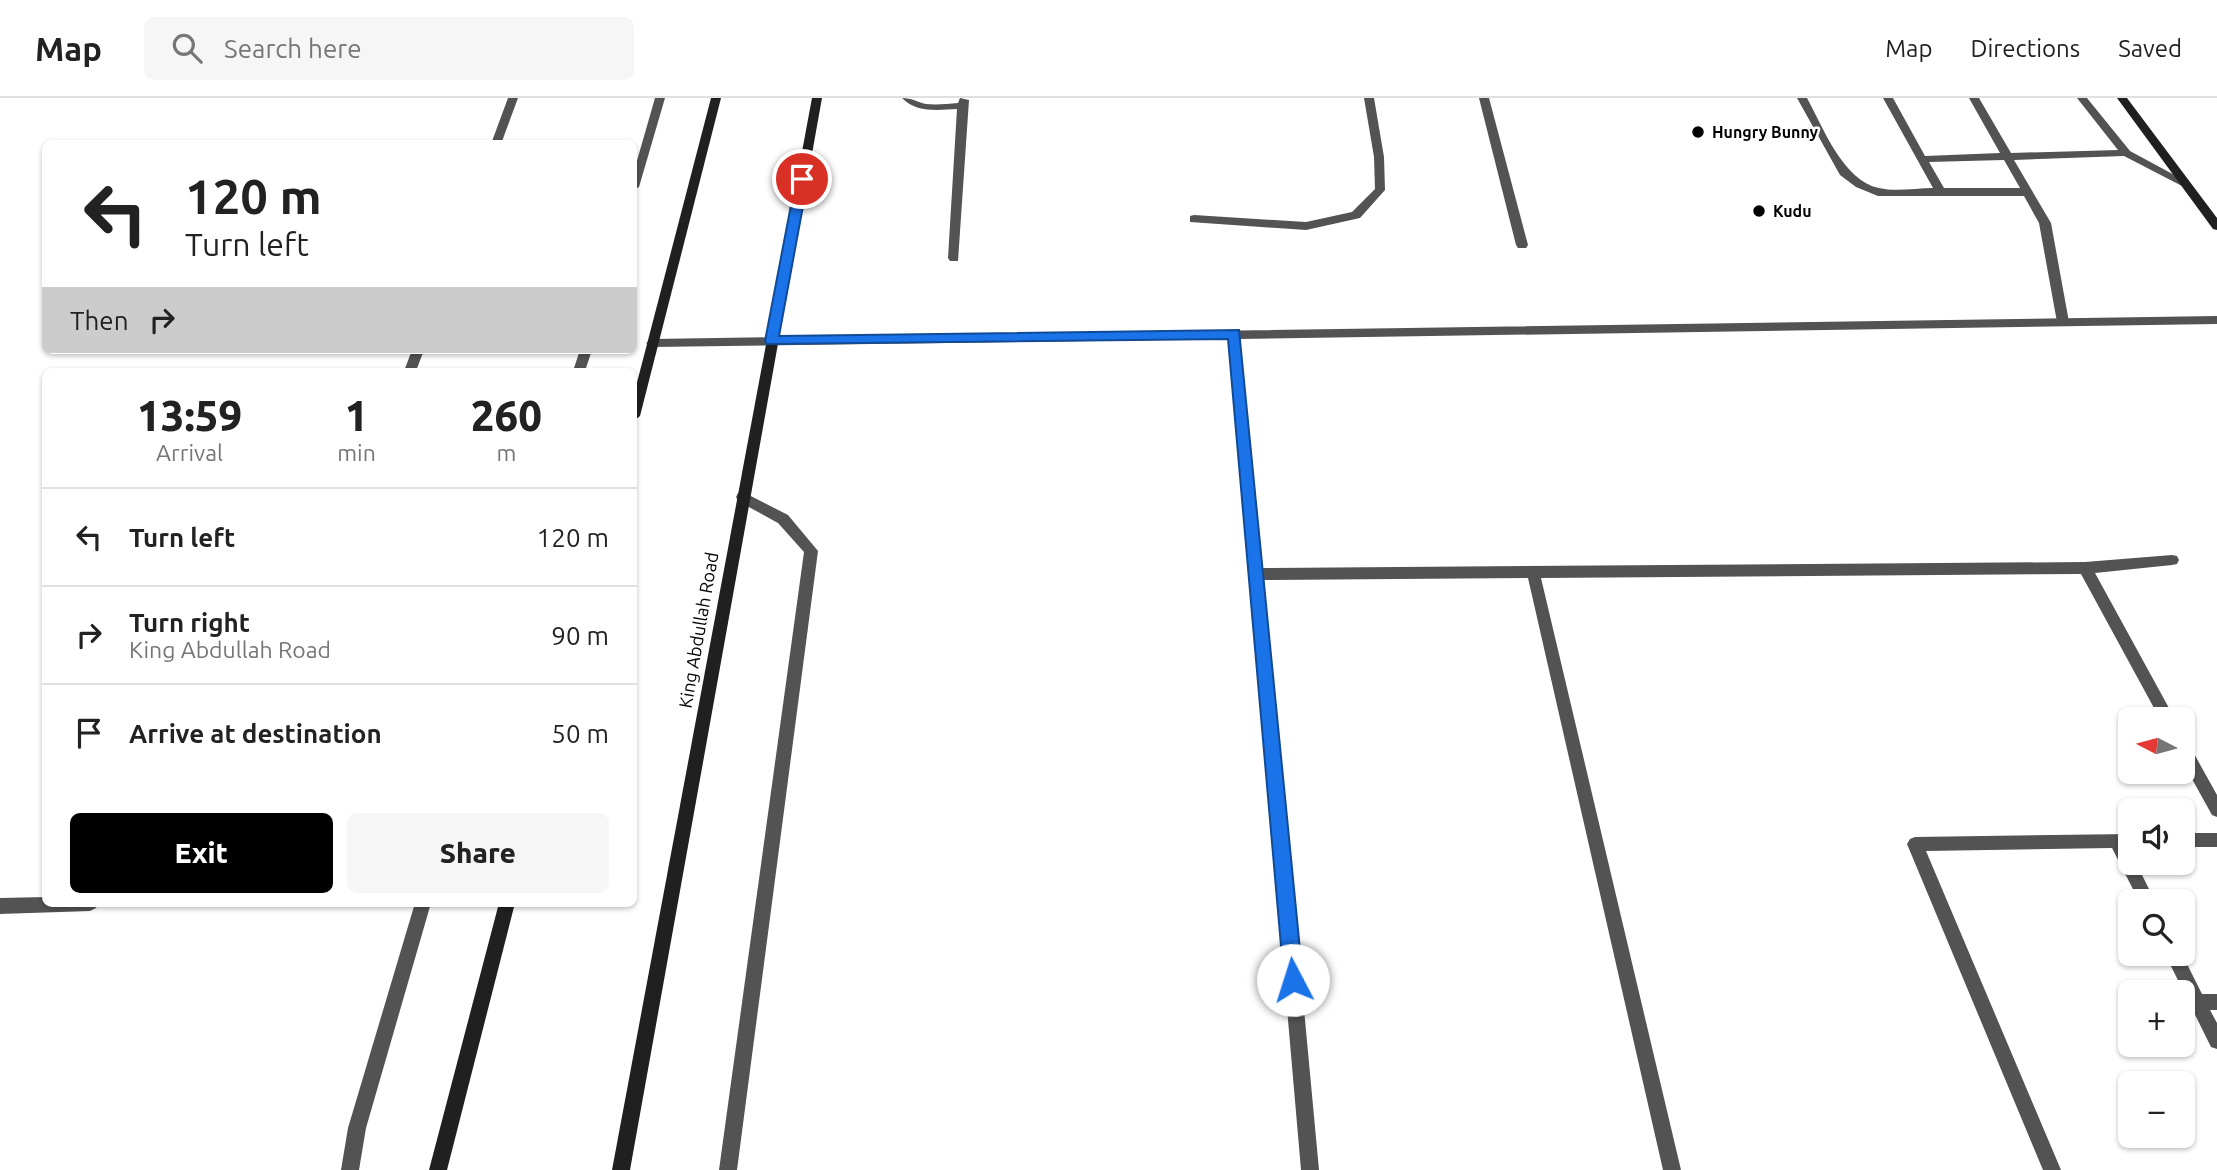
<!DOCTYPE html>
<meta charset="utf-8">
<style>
body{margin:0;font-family:Ubuntu,sans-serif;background:#f6f6f6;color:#222;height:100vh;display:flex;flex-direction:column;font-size:26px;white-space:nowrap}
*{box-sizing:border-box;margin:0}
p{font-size:23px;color:#767676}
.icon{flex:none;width:38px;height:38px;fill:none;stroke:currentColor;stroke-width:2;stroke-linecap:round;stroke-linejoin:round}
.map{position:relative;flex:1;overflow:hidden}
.sheet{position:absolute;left:42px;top:270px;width:595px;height:539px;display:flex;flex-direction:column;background:#fff;border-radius:10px;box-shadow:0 2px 5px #0004}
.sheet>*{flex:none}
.banner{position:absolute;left:42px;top:42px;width:595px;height:214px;border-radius:10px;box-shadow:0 2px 5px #0004;background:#fff;color:#222;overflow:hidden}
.needle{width:46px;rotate:276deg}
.buttons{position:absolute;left:2118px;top:609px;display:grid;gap:14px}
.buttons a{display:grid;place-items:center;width:77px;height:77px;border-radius:10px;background:#fff;box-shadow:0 2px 5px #0004;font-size:35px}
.pin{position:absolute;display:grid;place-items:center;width:60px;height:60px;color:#fff;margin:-30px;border:4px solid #fff;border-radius:50%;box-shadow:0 2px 7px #0007}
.me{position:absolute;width:77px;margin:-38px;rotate:355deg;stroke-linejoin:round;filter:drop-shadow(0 0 5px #0008)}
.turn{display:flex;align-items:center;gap:24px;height:147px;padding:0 28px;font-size:32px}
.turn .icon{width:91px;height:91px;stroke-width:2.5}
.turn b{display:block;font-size:49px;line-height:60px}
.then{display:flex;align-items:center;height:66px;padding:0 28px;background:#0003;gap:14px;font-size:26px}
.eta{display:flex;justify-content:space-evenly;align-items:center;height:119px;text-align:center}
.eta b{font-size:42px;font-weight:800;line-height:49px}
.button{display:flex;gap:14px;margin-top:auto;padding:14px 28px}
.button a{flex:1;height:80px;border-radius:10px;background:#000;color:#fff;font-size:28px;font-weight:800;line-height:80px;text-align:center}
.button a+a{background:#f6f6f6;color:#222}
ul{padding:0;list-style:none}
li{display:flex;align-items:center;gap:21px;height:98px;padding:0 28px;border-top:2px solid #e0e0e0}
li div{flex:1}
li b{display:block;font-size:26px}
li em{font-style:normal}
header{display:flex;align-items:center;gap:42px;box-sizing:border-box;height:98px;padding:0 35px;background:#fff;border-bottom:2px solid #e0e0e0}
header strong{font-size:33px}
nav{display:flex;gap:38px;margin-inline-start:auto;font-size:24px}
.search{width:490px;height:63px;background:#f6f6f6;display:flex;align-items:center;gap:18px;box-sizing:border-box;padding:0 24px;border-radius:10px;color:#767676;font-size:26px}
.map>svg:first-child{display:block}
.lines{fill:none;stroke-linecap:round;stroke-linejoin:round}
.lane{fill:#535353;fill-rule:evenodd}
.street{fill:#535353;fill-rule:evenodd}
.secondary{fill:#202020;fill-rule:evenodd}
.route{fill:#1a73e8;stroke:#114b97;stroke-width:2}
.poi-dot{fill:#000;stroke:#fff;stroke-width:2.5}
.labels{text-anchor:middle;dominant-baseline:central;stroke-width:5;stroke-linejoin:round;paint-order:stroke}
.far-poi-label{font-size:16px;font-weight:bold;fill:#000;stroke:#fff;text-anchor:start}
.street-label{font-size:18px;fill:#000;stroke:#fff}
</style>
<header>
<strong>Map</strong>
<div class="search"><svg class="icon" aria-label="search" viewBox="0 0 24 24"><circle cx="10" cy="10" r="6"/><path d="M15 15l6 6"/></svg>Search here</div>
<nav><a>Map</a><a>Directions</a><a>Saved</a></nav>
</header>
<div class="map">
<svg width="2217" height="1072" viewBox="0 0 2217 1072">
<rect width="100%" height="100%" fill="#fff"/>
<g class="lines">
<g class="lane">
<path d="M508 0H518L501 46H491Z"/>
<path d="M902 0C912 0 917 4 926 6 936 7 948 6 958 5L960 0 969 2 958 163H950L948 160 957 11C938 12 916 15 902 0Z"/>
<path d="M1364 0H1374L1384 59 1385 92 1360 120 1306 132 1190 124V118L1194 117 1306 124 1352 114 1375 91 1374 59Z"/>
<path d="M1479 0H1489L1528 147 1526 150H1518L1516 147Z"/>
<path d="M1797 0H1807C1823 29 1843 83 1879 90 1896 94 1916 90 1933 90L1883 0H1893L1925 58 2000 55 1969 0H1979L2011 55 2118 52 2077 0H2087L2130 53 2191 86 2190 88H2182L2124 58 2014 62 2051 125 2069 224 2063 228 2057 224 2039 125 2024 98H1878L1856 89 1840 77ZM2004 62 2020 90H1944L1929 64Z"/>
<path d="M412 252H424L416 273H404Z"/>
<path d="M46 799V805H98L96 810 90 813 0 816V800Z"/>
</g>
<g class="street">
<path d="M655 0H665L639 89 634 92V73Z"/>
<path d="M2217 218V226L1240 241 1263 470 2085 464 2172 457 2177 458 2179 462 2177 466 2172 467 2095 475 2175 621H2160L2081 476 1541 480 1681 1072H1663L1528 480 1264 482 1319 1072H1301L1229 241 652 249 646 245 652 241Z"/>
<path d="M580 252H592L585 273H573Z"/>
<path d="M743 394 788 417 818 453 737 1072H719L804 454 778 425 738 403 736 399 738 395Z"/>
<path d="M2182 641 2187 643 2217 697V719L2212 717 2182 663Z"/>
<rect x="2182" y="735" width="35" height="14"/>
<path d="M2130 736V750H2128L2130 765H2136L2155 803H2139L2112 750 1926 753 2061 1072H2043L1907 746 1910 741 1915 739Z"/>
<path d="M415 805H431L366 1030 359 1072H341L348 1030Z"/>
<path d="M2165 856H2182L2202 896H2217V912H2210L2217 925V951L2211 949Z"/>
</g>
<g class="secondary">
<path d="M711 0H721L640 318 634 323V296Z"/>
<path d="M812 0H822L630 1072H612Z"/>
<path d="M2117 0H2127L2217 120V132L2213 131Z"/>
<path d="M499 805H515L447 1072H429Z"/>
</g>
</g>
<path class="route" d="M802 77 808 81 779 238 1239 232 1303 882 1300 889 1293 892 1287 889 1284 882 1228 241 767 246 765 243 796 81Z"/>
<g class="poi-dot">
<circle cx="1698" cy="34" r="7"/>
<circle cx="1759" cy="113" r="7"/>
</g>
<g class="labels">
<g class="far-poi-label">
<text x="1712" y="34">Hungry Bunny</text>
<text x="1773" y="113">Kudu</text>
</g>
<g class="street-label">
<text transform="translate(698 532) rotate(-80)">King Abdullah Road</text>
</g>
</g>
</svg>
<div class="buttons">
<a><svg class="needle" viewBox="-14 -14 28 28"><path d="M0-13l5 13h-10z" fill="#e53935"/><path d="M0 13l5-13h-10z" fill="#767676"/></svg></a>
<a><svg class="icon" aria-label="sound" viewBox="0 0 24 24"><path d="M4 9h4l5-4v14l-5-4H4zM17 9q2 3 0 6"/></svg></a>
<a><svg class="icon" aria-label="search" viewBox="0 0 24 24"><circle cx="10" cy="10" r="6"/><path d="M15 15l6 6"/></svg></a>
<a>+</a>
<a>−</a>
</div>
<div class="pin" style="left:802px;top:81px;background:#d93025"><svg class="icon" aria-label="arrive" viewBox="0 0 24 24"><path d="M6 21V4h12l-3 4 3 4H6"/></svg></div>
<svg class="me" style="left:1293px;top:882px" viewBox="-20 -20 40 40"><circle r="19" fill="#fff"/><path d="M0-13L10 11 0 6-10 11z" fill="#1a73e8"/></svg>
<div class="banner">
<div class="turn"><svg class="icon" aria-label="left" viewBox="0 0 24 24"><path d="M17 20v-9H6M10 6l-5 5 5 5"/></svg><div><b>120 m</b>Turn left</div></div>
<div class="then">Then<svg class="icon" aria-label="right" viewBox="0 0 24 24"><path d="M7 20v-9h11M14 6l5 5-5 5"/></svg></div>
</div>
<section class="sheet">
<div class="eta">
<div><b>13:59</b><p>Arrival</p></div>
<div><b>1</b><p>min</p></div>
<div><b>260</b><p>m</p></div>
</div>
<ul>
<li><svg class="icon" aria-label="left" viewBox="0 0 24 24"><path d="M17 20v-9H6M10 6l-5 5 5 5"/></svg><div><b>Turn left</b></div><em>120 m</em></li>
<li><svg class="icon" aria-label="right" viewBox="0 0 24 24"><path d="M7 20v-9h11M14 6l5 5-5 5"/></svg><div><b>Turn right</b><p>King Abdullah Road</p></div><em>90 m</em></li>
<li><svg class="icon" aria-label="arrive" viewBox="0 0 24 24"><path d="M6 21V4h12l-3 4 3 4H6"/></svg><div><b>Arrive at destination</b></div><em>50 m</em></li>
</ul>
<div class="button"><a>Exit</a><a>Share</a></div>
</section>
</div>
